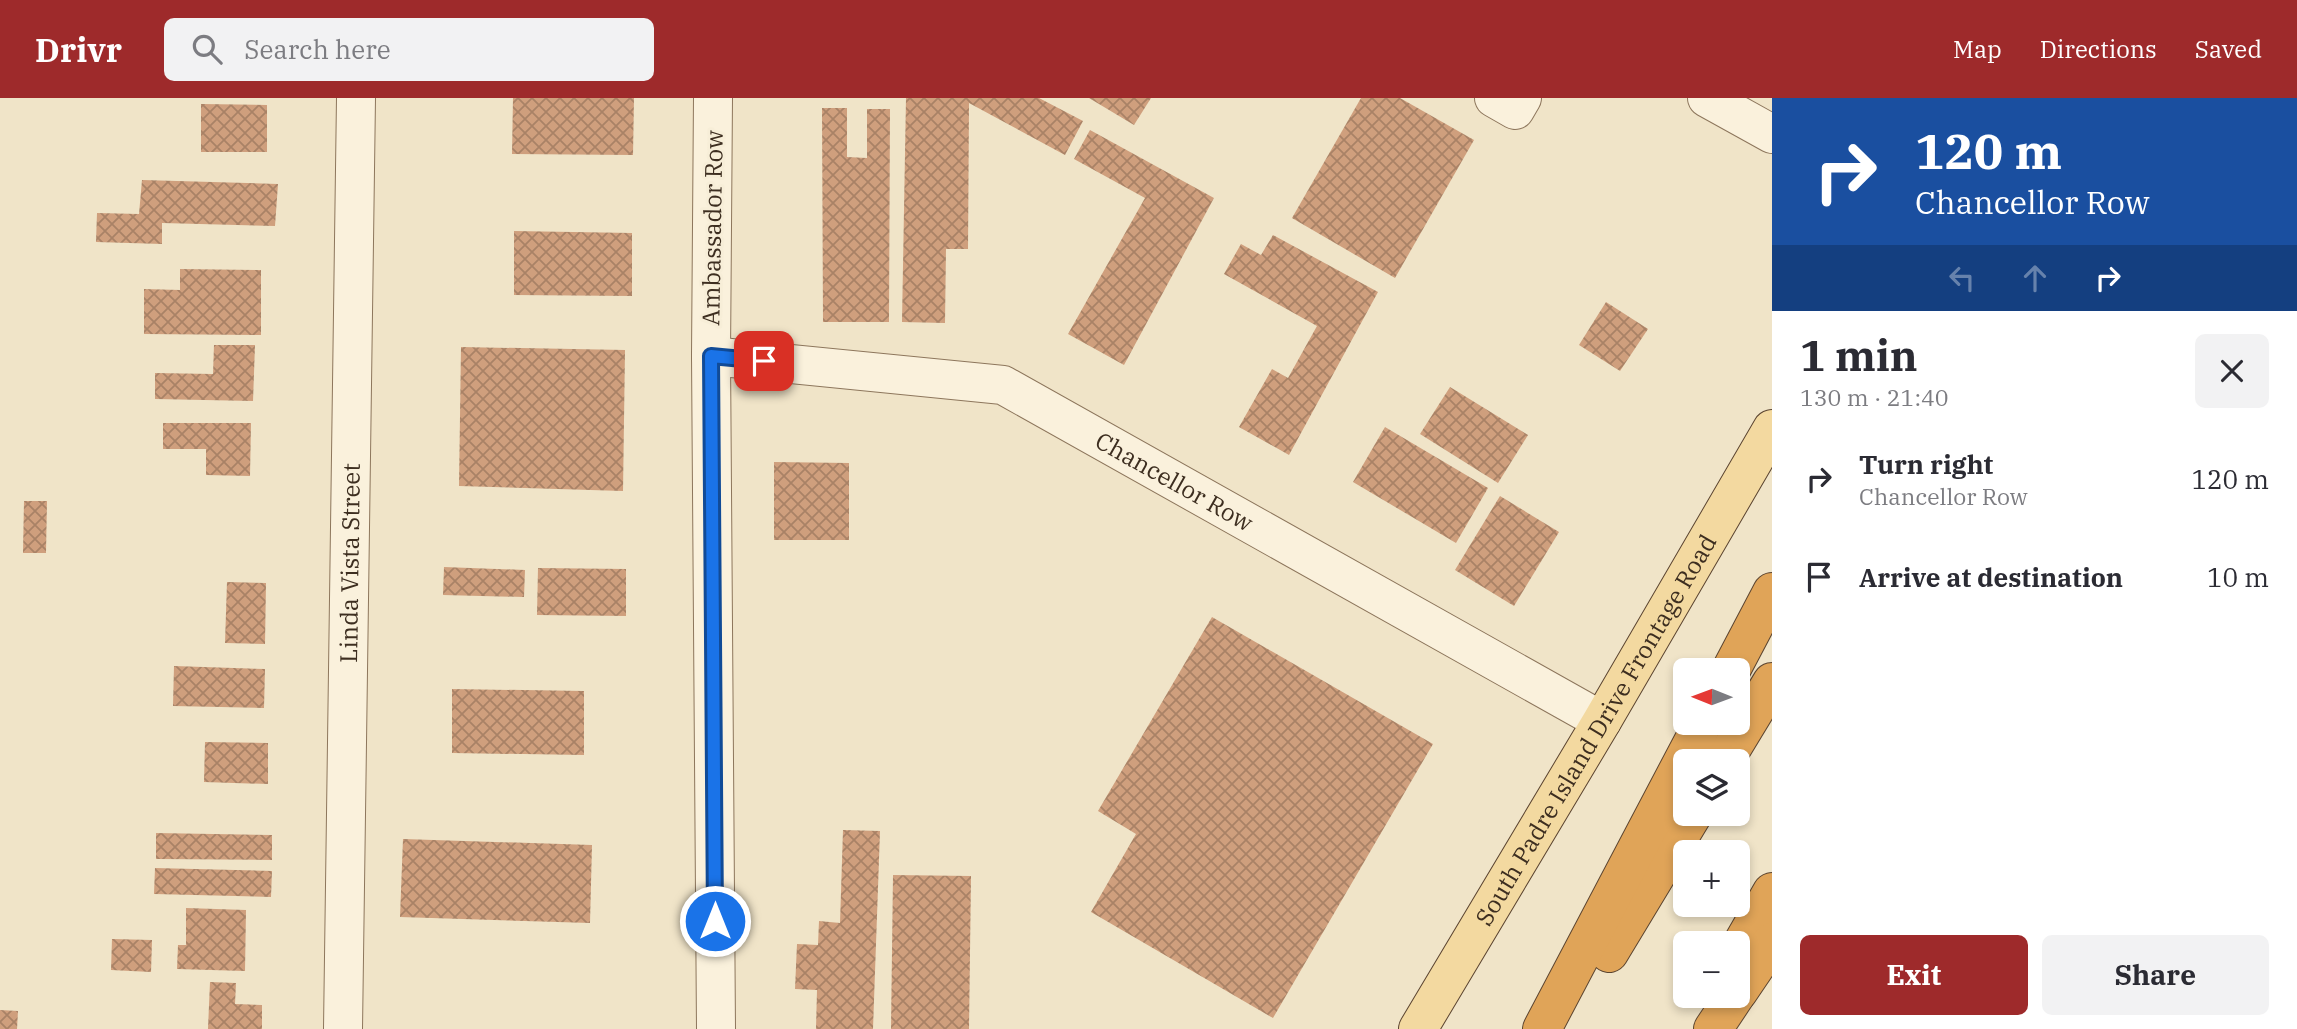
<!DOCTYPE html>
<meta charset="utf-8">
<style>
body{margin:0;font-family:"IBM Plex Serif",serif;background:#f2f2f3;color:#2b2b33;height:100vh;display:flex;flex-direction:column;font-size:26px;white-space:nowrap}
*{box-sizing:border-box;margin:0}
p{font-size:23px;color:#7c7c81}
.icon{flex:none;width:38px;height:38px;fill:none;stroke:currentColor;stroke-width:2;stroke-linecap:round;stroke-linejoin:round}
.map{position:relative;flex:1;overflow:hidden}
.sheet{display:flex;flex-direction:column;background:#fff;width:525px}
.sheet>*{flex:none}
.guide{background:#1a4fa0;color:#fff;overflow:hidden}
.needle{width:46px;rotate:271deg}
.buttons{position:absolute;left:1673px;top:560px;display:grid;gap:14px}
.buttons a{display:grid;place-items:center;width:77px;height:77px;border-radius:10px;background:#fff;box-shadow:0 4px 10px #0003;font-size:35px}
.pin{position:absolute;display:grid;place-items:center;width:60px;height:60px;color:#fff;margin:-30px;border-radius:14px;box-shadow:0 4px 10px #0006}
.me{position:absolute;width:77px;margin:-38px;rotate:0deg;stroke-linejoin:round;filter:drop-shadow(0 0 5px #0008)}
.turn{display:flex;align-items:center;gap:24px;height:147px;padding:0 28px;font-size:32px}
.turn .icon{width:91px;height:91px;stroke-width:2.5}
.turn b{display:block;font-size:49px;line-height:60px}
.lanes{display:flex;align-items:center;height:66px;padding:0 28px;background:#0003;justify-content:center;gap:35px;direction:ltr}
.lanes .off{opacity:.35}
.round{display:grid;place-items:center;flex:none;width:74px;height:74px;border-radius:10px;background:#f2f2f3}
.overview{display:flex;align-items:center;justify-content:space-between;height:119px;padding:0 28px}
h1{font-size:42px;font-weight:800;line-height:52px}
.button{display:flex;gap:14px;margin-top:auto;padding:14px 28px}
.button a{flex:1;height:80px;border-radius:10px;background:#9e2a2b;color:#fff;font-size:28px;font-weight:800;line-height:80px;text-align:center}
.button a+a{background:#f2f2f3;color:#2b2b33}
ul{padding:0;list-style:none}
li{display:flex;align-items:center;gap:21px;height:98px;padding:0 28px}
li div{flex:1}
li b{display:block;font-size:26px}
li em{font-style:normal}
header{display:flex;align-items:center;gap:42px;box-sizing:border-box;height:98px;padding:0 35px;background:#9e2a2b;color:#fff}
header strong{font-size:33px}
nav{display:flex;gap:38px;margin-inline-start:auto;font-size:24px}
.search{width:490px;height:63px;background:#f2f2f3;display:flex;align-items:center;gap:18px;box-sizing:border-box;padding:0 24px;border-radius:10px;color:#7c7c81;font-size:26px}
main{display:flex;flex:1;min-height:0}
.map>svg:first-child{display:block}
.building{fill:url(#building-cross-hatch)}
.lines{fill:none;stroke-linecap:round;stroke-linejoin:round}
.minor-casing{stroke:#8d765c;stroke-width:40}
.major-casing{stroke:#5b4430;stroke-width:40}
.highway-casing{stroke:#5b4430;stroke-width:40}
.minor{stroke:#faf1dc;stroke-width:38}
.major{stroke:#f3d9a0;stroke-width:38}
.highway{stroke:#e0a458;stroke-width:38}
.route-casing{stroke:#114b97;stroke-width:18}
.route{stroke:#1a73e8;stroke-width:12}
.labels{text-anchor:middle;dominant-baseline:central;stroke-width:6;stroke-linejoin:round;paint-order:stroke}
.street-label{font-size:24px;fill:#3d2e20;stroke:#f7eed8}
</style>
<header>
<strong>Drivr</strong>
<div class="search"><svg class="icon" aria-label="search" viewBox="0 0 24 24"><circle cx="10" cy="10" r="6"/><path d="M15 15l6 6"/></svg>Search here</div>
<nav><a>Map</a><a>Directions</a><a>Saved</a></nav>
</header>
<main>
<div class="map">
<svg width="1772" height="931" viewBox="0 0 1772 931">
<defs>
<pattern id="building-cross-hatch" width="8" height="8" patternUnits="userSpaceOnUse" patternTransform="scale(1.75)"><rect width="8" height="8" fill="#cf9f7d"/><path d="M0 0l8 8M0 8l8-8" fill="none" stroke="#a98266"/></pattern>
</defs>
<rect width="100%" height="100%" fill="#f0e4c8"/>
<g class="building">
<path d="M513 0H634L633 57 512 56Z"/>
<path d="M906 0H1039L1083 23 1065 57 969 5 968 151H946L945 225 902 224Z"/>
<path d="M1089 0H1151L1134 27Z"/>
<path d="M1361 0H1400L1474 42 1395 180 1292 120Z"/>
<path d="M201 6 267 7V54H201Z"/>
<path d="M822 10H847V59L867 60V11H890L889 224H823Z"/>
<path d="M1090 32 1214 100 1124 267 1068 236 1145 100 1074 61Z"/>
<path d="M142 82 278 86 275 128 162 125V146L96 144 97 115 139 116Z"/>
<path d="M514 133 632 135V198L514 197Z"/>
<path d="M1273 137 1378 194 1289 357 1239 329 1272 271 1288 280 1317 228 1224 176 1241 146 1261 157Z"/>
<path d="M180 171 261 172V237L144 236V191L180 192Z"/>
<path d="M1606 204 1648 231 1620 273 1579 247Z"/>
<path d="M214 247H255L253 303 155 301V275L213 276Z"/>
<path d="M461 249 625 252 623 393 459 388Z"/>
<path d="M1450 289 1528 337 1498 385 1420 336Z"/>
<path d="M163 325H251L250 378 206 377V351H163Z"/>
<path d="M1385 329 1488 390 1456 445 1353 384Z"/>
<path d="M774 364 849 365V442H774Z"/>
<path d="M1500 398 1559 434 1514 508 1455 472Z"/>
<path d="M24 403H47L46 455H23Z"/>
<path d="M444 469 525 472 524 499 443 497Z"/>
<path d="M538 470 626 471V518L537 517Z"/>
<path d="M227 484 266 485 265 546 225 545Z"/>
<path d="M1212 519 1433 646 1273 920 1091 814 1136 736 1098 713Z"/>
<path d="M174 568 265 571 264 610 173 608Z"/>
<path d="M452 591 584 593V657L452 655Z"/>
<path d="M205 644 268 645V686L204 684Z"/>
<path d="M843 732 880 733 873 931H816L817 892 795 891 797 846 818 847 819 823 840 825Z"/>
<path d="M156 735 272 737V762L156 761Z"/>
<path d="M403 741 592 747 590 825 400 819Z"/>
<path d="M155 770 272 773 271 799 154 796Z"/>
<path d="M893 777 971 778 969 931H891Z"/>
<path d="M186 810 246 812 245 873 177 871 178 847H186Z"/>
<path d="M112 841 152 842 151 874 111 872Z"/>
<path d="M210 884 236 885 235 906 262 907V931H208Z"/>
<path d="M0 912 18 913 17 931H0Z"/>
</g>
<g class="lines">
<g class="minor-casing">
<g id="minor">
<path d="M713 0 711 258 716 931"/>
<path d="M1494 0 1515 12 1522 0"/>
<path d="M1707 0 1772 36"/>
<path id="s1" d="M711 258 1003 287 1602 623"/>
<path id="s2" d="M343 931 356 0"/>
</g>
</g>
<g class="major-casing">
<g id="major">
<path id="s3" d="M1418 931 1602 623 1772 331"/>
</g>
</g>
<g class="highway-casing">
<g id="highway">
<path d="M1731 572 1772 494"/>
<path d="M1724 663 1772 584"/>
<path d="M1738 853 1772 794"/>
<path d="M1609 855 1693 716"/>
<path d="M1738 894 1772 844"/>
<path d="M1542 931 1703 625"/>
<path d="M1713 931 1735 898"/>
</g>
</g>
<use href="#minor" class="minor"/>
<use href="#major" class="major"/>
<use href="#highway" class="highway"/>
</g>
<g class="lines">
<g class="route-casing">
<path id="route" d="M715 823 711 258 764 263"/>
</g>
<use href="#route" class="route"/>
</g>
<g class="labels">
<g class="street-label">
<text transform="translate(712 130) rotate(-89)">Ambassador Row</text>
<text stroke="none"><textPath href="#s1" startOffset="490">Chancellor Row</textPath></text>
<text stroke="none"><textPath href="#s2" startOffset="466">Linda Vista Street</textPath></text>
<text stroke="none"><textPath href="#s3" startOffset="348">South Padre Island Drive Frontage Road</textPath></text>
</g>
</g>
</svg>
<div class="buttons">
<a><svg class="needle" viewBox="-14 -14 28 28"><path d="M0-13l5 13h-10z" fill="#e53935"/><path d="M0 13l5-13h-10z" fill="#7c7c81"/></svg></a>
<a><svg class="icon" aria-label="layers" viewBox="0 0 24 24"><path d="M12 4l9 5-9 5-9-5zM3 14l9 5 9-5"/></svg></a>
<a>+</a>
<a>−</a>
</div>
<div class="pin" style="left:764px;top:263px;background:#d93025"><svg class="icon" aria-label="arrive" viewBox="0 0 24 24"><path d="M6 21V4h12l-3 4 3 4H6"/></svg></div>
<svg class="me" style="left:715px;top:823px" viewBox="-20 -20 40 40"><circle r="17" fill="#1a73e8" stroke="#fff" stroke-width="3"/><path d="M0-11L8 9 0 5-8 9z" fill="#fff"/></svg>
</div>
<section class="sheet">
<div class="guide">
<div class="turn"><svg class="icon" aria-label="right" viewBox="0 0 24 24"><path d="M7 20v-9h11M14 6l5 5-5 5"/></svg><div><b>120 m</b>Chancellor Row</div></div>
<div class="lanes"><svg class="icon off" aria-label="left" viewBox="0 0 24 24"><path d="M17 20v-9H6M10 6l-5 5 5 5"/></svg><svg class="icon off" aria-label="ahead" viewBox="0 0 24 24"><path d="M12 20V5M6 11l6-6 6 6"/></svg><svg class="icon" aria-label="right" viewBox="0 0 24 24"><path d="M7 20v-9h11M14 6l5 5-5 5"/></svg></div>
</div>
<div class="overview"><div><h1>1 min</h1><p>130 m · 21:40</p></div><a class="round"><svg class="icon" aria-label="close" viewBox="0 0 24 24"><path d="M6 6l12 12M18 6L6 18"/></svg></a></div>
<ul>
<li><svg class="icon" aria-label="right" viewBox="0 0 24 24"><path d="M7 20v-9h11M14 6l5 5-5 5"/></svg><div><b>Turn right</b><p>Chancellor Row</p></div><em>120 m</em></li>
<li><svg class="icon" aria-label="arrive" viewBox="0 0 24 24"><path d="M6 21V4h12l-3 4 3 4H6"/></svg><div><b>Arrive at destination</b></div><em>10 m</em></li>
</ul>
<div class="button"><a>Exit</a><a>Share</a></div>
</section>
</main>
